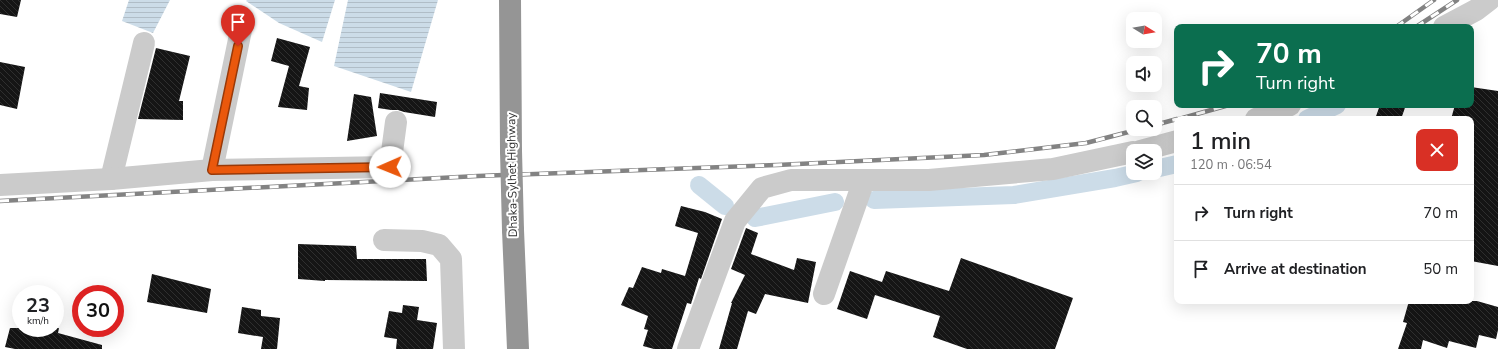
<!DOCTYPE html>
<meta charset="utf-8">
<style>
body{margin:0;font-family:"Nunito Sans",sans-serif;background:#f6f6f6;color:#202124;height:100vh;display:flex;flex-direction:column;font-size:15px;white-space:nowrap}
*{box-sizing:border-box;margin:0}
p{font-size:13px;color:#757577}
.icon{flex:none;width:22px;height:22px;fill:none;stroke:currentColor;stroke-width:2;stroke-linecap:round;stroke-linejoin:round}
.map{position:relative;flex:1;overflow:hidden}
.side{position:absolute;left:1174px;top:116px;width:300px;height:188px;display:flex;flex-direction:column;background:#fff;border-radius:8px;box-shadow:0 4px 16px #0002}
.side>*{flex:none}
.top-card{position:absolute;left:1174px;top:24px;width:300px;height:84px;border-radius:8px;box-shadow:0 4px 16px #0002;background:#0b6e4f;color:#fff;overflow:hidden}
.needle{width:26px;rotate:101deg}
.fabs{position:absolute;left:1126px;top:12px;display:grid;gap:8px}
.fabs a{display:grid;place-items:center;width:36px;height:36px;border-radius:8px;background:#fff;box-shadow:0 4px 16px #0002;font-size:20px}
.speed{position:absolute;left:12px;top:285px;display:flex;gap:8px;font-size:20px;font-weight:700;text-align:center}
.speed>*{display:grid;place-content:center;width:52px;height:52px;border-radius:50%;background:#fff;box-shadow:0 4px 16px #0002;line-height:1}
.speed small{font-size:10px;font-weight:400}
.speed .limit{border:6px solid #d22;background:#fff;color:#111}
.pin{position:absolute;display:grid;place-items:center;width:34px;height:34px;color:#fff;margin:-41px -17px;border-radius:50% 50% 50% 0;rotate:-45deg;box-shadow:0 0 4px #0007}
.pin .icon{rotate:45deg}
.me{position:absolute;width:44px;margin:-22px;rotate:269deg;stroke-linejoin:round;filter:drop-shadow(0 0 3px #0008)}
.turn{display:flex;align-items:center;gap:14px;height:84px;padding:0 16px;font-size:18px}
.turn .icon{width:52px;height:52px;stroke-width:2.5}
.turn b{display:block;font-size:28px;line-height:34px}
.round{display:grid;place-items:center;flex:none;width:42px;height:42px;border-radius:8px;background:#f6f6f6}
.headline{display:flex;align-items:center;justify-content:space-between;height:68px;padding:0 16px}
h1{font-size:24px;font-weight:600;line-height:30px}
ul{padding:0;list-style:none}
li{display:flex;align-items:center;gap:12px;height:56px;padding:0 16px;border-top:1px solid #e0e0e0}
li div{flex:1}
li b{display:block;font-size:15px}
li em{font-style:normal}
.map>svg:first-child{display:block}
.water{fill:url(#water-rules)}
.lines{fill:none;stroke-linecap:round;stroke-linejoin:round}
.canal{stroke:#ccdce8;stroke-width:18}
.building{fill:url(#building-back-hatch)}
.minor{stroke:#cbcbcb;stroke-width:22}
.highway{stroke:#959595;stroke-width:22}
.rail-casing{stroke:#838383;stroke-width:4.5}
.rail{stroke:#fff;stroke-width:3;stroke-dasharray:9;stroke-linecap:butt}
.highway-bridge{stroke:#959595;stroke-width:22}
.route-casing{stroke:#983908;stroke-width:10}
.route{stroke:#ea580c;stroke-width:7}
.labels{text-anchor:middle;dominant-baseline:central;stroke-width:4;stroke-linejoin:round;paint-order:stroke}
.street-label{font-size:12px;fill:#2e2e2e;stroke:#fff}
</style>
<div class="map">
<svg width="1498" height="349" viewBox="0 0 1498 349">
<defs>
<pattern id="water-rules" width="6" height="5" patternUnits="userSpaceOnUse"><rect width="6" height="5" fill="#ccdce8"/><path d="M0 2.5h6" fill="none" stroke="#b0bdc7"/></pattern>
<pattern id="building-back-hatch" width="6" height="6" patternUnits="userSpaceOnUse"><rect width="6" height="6" fill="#151515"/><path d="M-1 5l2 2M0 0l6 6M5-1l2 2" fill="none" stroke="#2f2f2f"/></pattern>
</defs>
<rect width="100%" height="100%" fill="#fff"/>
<g class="water">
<path d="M129 0H170L153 33 122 21Z"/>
<path d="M247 0H335L322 42 279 23 246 1Z"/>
<path d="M348 0H438L411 92 334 66Z"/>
</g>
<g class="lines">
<g class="canal">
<path d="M1307 119 1337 105"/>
<path d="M1155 169 1177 164"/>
<path d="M699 185 725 206"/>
<path d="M874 200 1014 195 1115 178 1137 173"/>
<path d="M755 218 835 202"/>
</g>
</g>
<g class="building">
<path d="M0 0H21L17 17 0 14Z"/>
<path d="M277 38 310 47 299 86 309 88 307 110 278 107 289 66 271 61Z"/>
<path d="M156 48 190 56 179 101H183V120L138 119Z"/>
<path d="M0 62 25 67 17 109 0 105Z"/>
<path d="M1471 87 1498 91V266L1471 261V119H1451L1455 105H1471Z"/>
<path d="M380 93 437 102 435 117 404 112 398 110H391L378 108Z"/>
<path d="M354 94 371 97 377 136 347 141Z"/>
<path d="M1380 105H1406L1401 119H1375Z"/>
<path d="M681 206 705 212 722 219 701 279 699 278 691 304 687 303 672 349H654L643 346 648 330 644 329 648 316 621 305 629 287 633 288 642 267 661 273 662 269 685 276 698 233 675 226Z"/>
<path d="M746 228 758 233 751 254 794 270 797 258 816 262 808 303 765 294 756 314 748 311 737 349H719L732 303H731L745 275 731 269Z"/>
<path d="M298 244 356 246 357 259H426L427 281 325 280V281L298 279Z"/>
<path d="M961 258 1073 298 1055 349H967L933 337 940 316 875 295 867 319 837 309 850 271 882 282 886 271 949 291Z"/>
<path d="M152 274 211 289 207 313 147 302Z"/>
<path d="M1409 301H1477L1498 307V330L1496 339 1479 335 1476 348 1449 341 1447 348 1423 340 1421 349H1398L1407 323 1403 322Z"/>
<path d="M403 305 419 307 417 320 437 323 433 349H396L397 339 384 337 389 311 402 313Z"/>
<path d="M242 307 261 310V316L280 318 277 349H261L263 337 238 333Z"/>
<path d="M10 328H59L58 333 102 345V349H15L5 347Z"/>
</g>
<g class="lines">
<g class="minor">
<path d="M1444 27 1476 10 1489 0"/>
<path d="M1256 119 1290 105"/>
<path d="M1140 151 1177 141"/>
<path d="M212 170 241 30"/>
<path d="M111 179 144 43"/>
<path d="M0 185 111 179 212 170 390 167 396 122"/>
<path d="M384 240 422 241 439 245 451 259 454 349"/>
<path d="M824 294 864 180"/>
<path d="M688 349 735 221 762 188 791 180H929L1053 169 1133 152"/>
</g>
<g class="highway">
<path d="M510 0 511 151"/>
<path d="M513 230 518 349"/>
</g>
<g class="rail-casing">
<g id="rail">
<path d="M1396 27 1434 0"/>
<path d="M1416 27 1457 0"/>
<path d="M1179 119 1229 105"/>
<path d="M1155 125 1177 119"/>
<path d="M0 201 478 176 777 165 984 155 1086 143 1140 129"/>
</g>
</g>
<use href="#rail" class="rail"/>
<path class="highway-bridge" d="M511 151 513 230"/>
</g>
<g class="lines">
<g class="route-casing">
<path id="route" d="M238 46 212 170 390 167"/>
</g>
<use href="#route" class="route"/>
</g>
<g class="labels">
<g class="street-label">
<text transform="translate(512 175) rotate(-91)">Dhaka-Sylhet Highway</text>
</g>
</g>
</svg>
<div class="fabs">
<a><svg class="needle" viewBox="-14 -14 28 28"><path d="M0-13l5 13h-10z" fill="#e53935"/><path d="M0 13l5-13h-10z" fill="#757577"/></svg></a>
<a><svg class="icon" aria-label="sound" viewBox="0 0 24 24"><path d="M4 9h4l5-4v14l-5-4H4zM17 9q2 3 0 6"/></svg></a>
<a><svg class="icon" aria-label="search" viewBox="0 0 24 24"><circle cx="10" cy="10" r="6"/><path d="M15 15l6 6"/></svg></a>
<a><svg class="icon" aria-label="layers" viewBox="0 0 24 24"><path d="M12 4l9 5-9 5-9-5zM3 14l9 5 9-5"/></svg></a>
</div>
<div class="speed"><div>23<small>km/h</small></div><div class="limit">30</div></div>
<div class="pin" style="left:238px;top:46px;background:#d93025"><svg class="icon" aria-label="arrive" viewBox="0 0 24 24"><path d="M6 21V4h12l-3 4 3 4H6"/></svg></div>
<svg class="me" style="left:390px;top:167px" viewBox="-20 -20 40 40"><circle r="19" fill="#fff"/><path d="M0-13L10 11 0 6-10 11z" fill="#ea580c"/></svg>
<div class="top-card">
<div class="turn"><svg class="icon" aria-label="right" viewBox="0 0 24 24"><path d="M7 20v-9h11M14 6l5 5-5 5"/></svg><div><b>70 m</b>Turn right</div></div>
</div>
<section class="side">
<div class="headline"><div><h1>1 min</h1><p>120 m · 06:54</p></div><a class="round" style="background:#d93025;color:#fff"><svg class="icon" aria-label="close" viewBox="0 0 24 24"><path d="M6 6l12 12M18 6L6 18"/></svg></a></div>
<ul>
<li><svg class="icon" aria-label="right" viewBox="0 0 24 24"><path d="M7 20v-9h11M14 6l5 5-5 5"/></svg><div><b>Turn right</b></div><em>70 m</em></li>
<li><svg class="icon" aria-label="arrive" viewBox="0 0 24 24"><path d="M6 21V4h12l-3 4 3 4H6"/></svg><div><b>Arrive at destination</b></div><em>50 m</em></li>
</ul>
</section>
</div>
